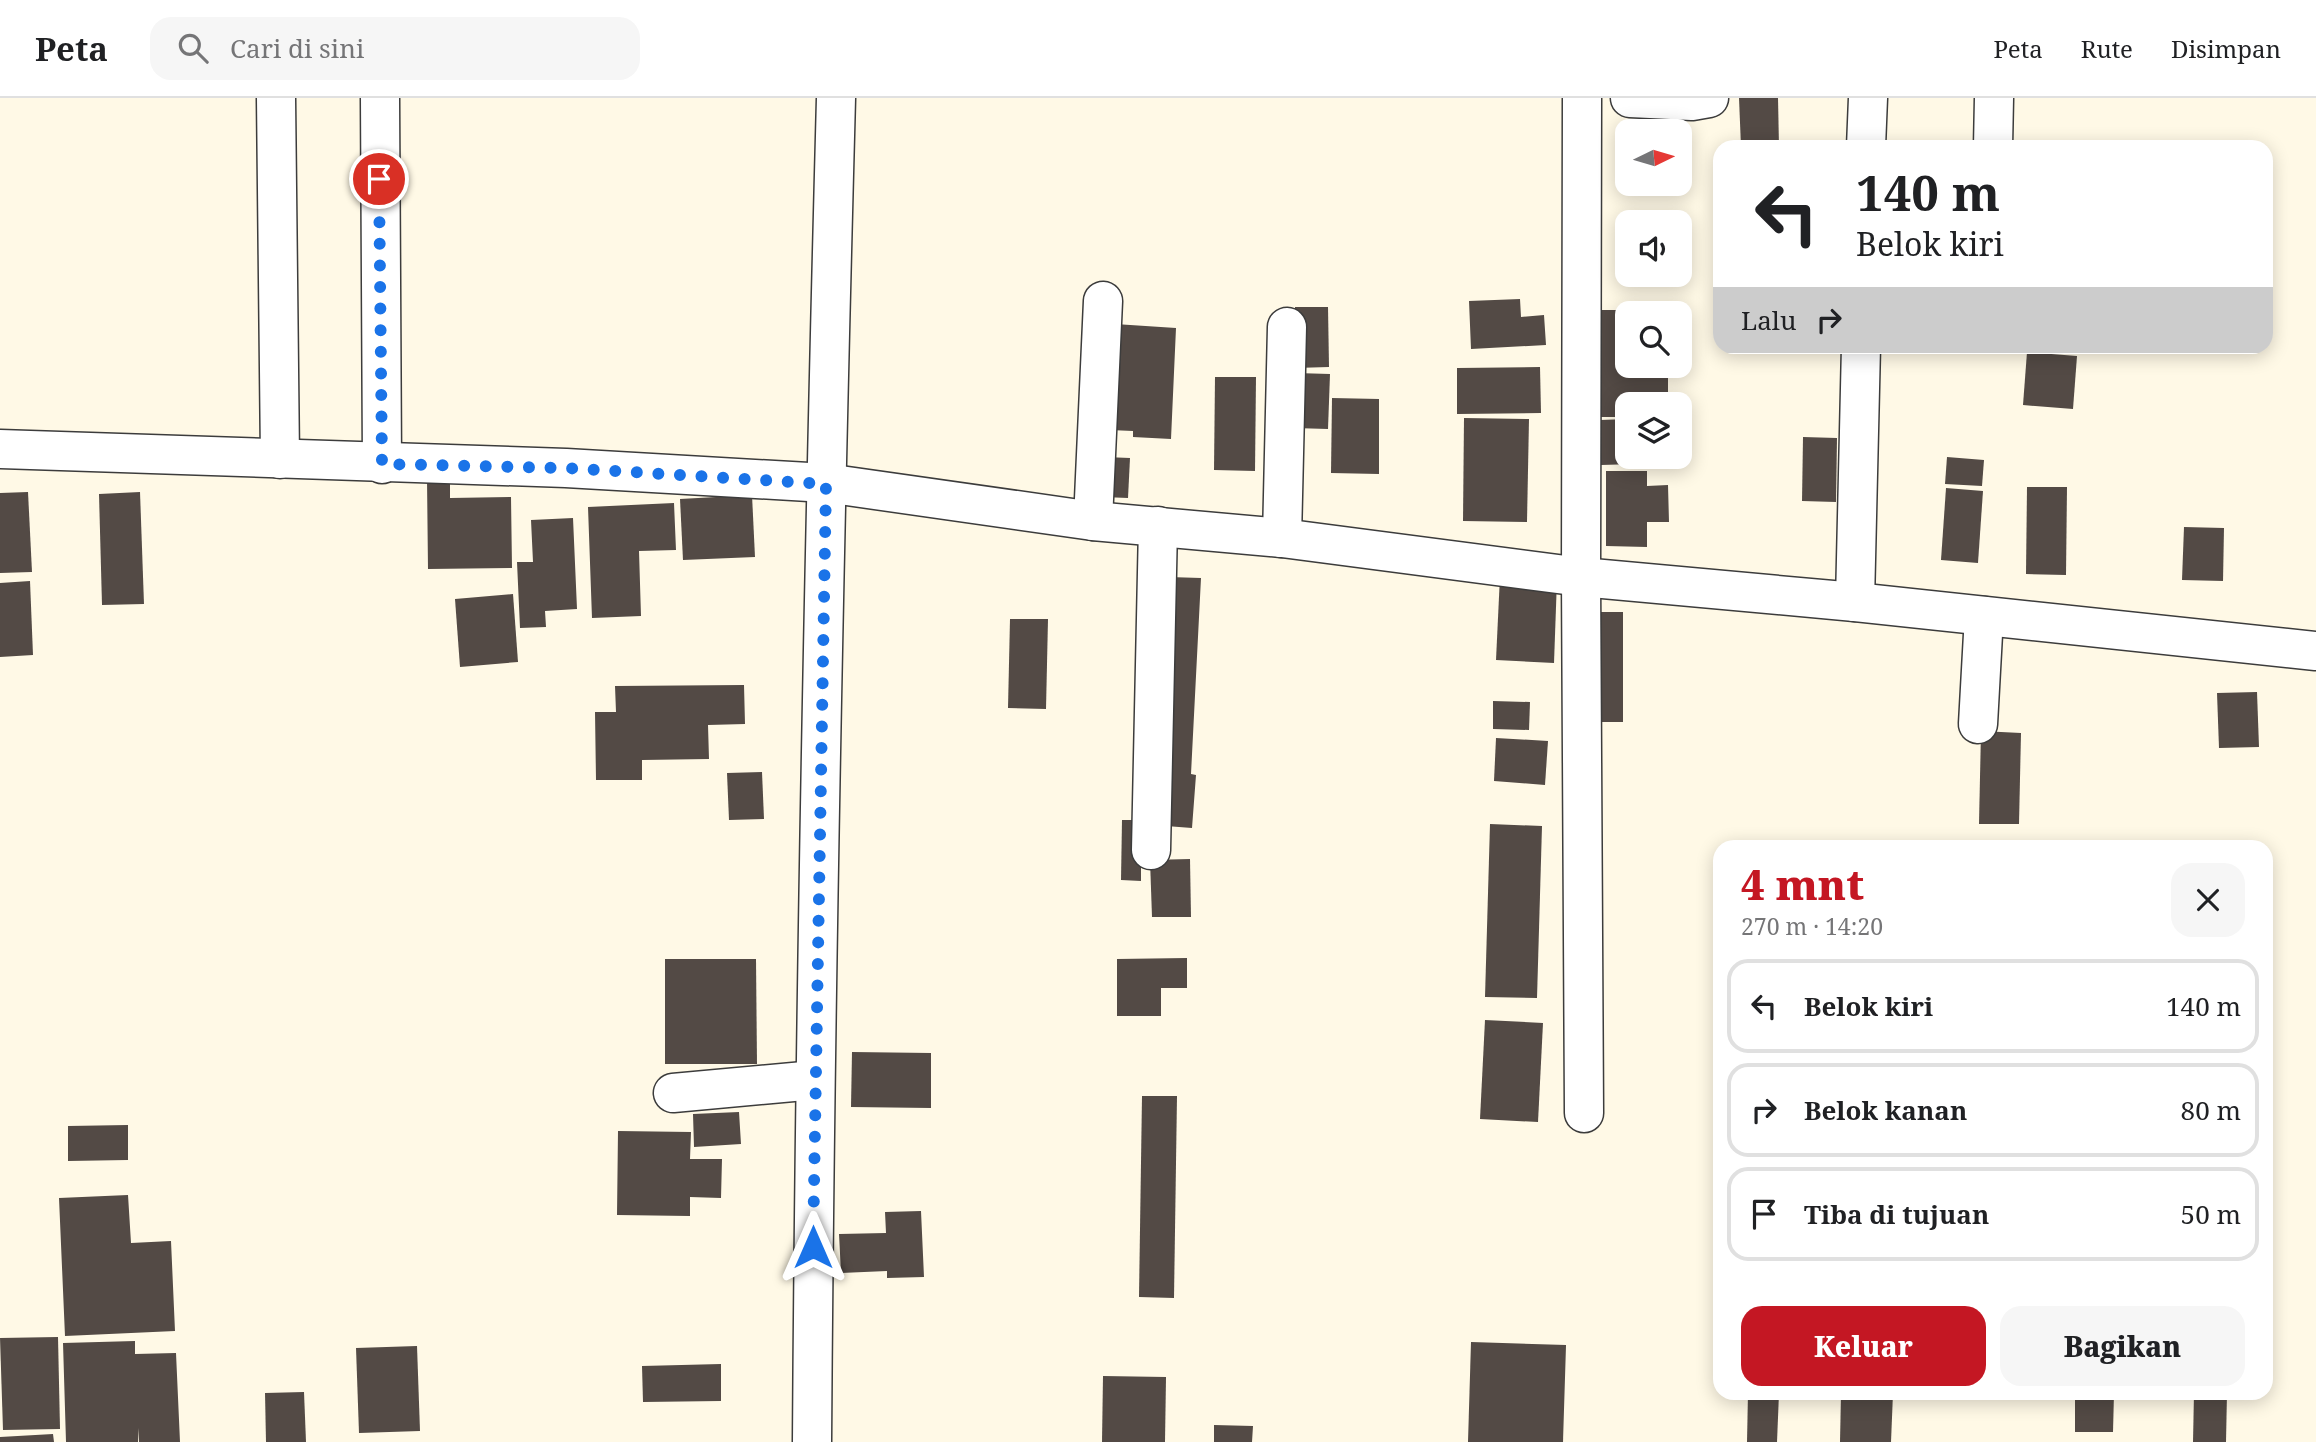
<!DOCTYPE html>
<html lang="id">
<meta charset="utf-8">
<style>
body{margin:0;font-family:"Noto Serif",serif;background:#f6f6f6;color:#202124;height:100vh;display:flex;flex-direction:column;font-size:26px;white-space:nowrap}
*{box-sizing:border-box;margin:0}
p{font-size:23px;color:#757577}
.icon{flex:none;width:38px;height:38px;fill:none;stroke:currentColor;stroke-width:2;stroke-linecap:round;stroke-linejoin:round}
.map{position:relative;flex:1;overflow:hidden}
.side{position:absolute;left:1713px;top:742px;width:560px;height:560px;display:flex;flex-direction:column;background:#fff;border-radius:21px;box-shadow:0 4px 18px #0003}
.side>*{flex:none}
.top-card{position:absolute;left:1713px;top:42px;width:560px;height:214px;border-radius:21px;box-shadow:0 4px 18px #0003;background:#fff;color:#202124;overflow:hidden}
.needle{width:46px;rotate:85deg}
.controls{position:absolute;left:1615px;top:21px;display:grid;gap:14px}
.controls a{display:grid;place-items:center;width:77px;height:77px;border-radius:14px;background:#fff;box-shadow:0 4px 18px #0003;font-size:35px}
.pin{position:absolute;display:grid;place-items:center;width:60px;height:60px;color:#fff;margin:-30px;border:4px solid #fff;border-radius:50%;box-shadow:0 2px 7px #0007}
.me{position:absolute;width:77px;margin:-38px;rotate:0deg;stroke-linejoin:round;filter:drop-shadow(0 0 5px #0008)}
.turn{display:flex;align-items:center;gap:24px;height:147px;padding:0 28px;font-size:32px}
.turn .icon{width:91px;height:91px;stroke-width:2.5}
.turn b{display:block;font-size:49px;line-height:60px}
.then{display:flex;align-items:center;height:66px;padding:0 28px;background:#0003;gap:14px;font-size:26px}
.round{display:grid;place-items:center;flex:none;width:74px;height:74px;border-radius:21px;background:#f6f6f6}
.overview{display:flex;align-items:center;justify-content:space-between;height:119px;padding:0 28px}
h1{font-size:42px;font-weight:800;line-height:52px;color:#c41723}
.action{display:flex;gap:14px;margin-top:auto;padding:14px 28px}
.action a{flex:1;height:80px;border-radius:21px;background:#c41723;color:#fff;font-size:28px;font-weight:800;line-height:80px;text-align:center}
.action a+a{background:#f6f6f6;color:#202124}
ul{padding:0;list-style:none}
li{display:flex;align-items:center;gap:21px;height:94px;margin:0 14px 10px;padding:0 14px;border:4px solid #e0e0e0;border-radius:21px}
li div{flex:1}
li b{display:block;font-size:26px}
li em{font-style:normal}
header{display:flex;align-items:center;gap:42px;box-sizing:border-box;height:98px;padding:0 35px;background:#fff;border-bottom:2px solid #e0e0e0}
header strong{font-size:33px}
nav{display:flex;gap:38px;margin-inline-start:auto;font-size:24px}
.search{width:490px;height:63px;background:#f6f6f6;display:flex;align-items:center;gap:18px;box-sizing:border-box;padding:0 24px;border-radius:21px;color:#757577;font-size:26px}
.map>svg:first-child{display:block}
.building{fill:#534a45}
.lines{fill:none;stroke-linecap:round;stroke-linejoin:round}
.minor-casing{stroke:#3c3c3c;stroke-width:41}
.tertiary-casing{stroke:#3c3c3c;stroke-width:41}
.minor{stroke:#fff;stroke-width:38}
.tertiary{stroke:#fff;stroke-width:38}
.route{stroke:#1a73e8;stroke-width:12;stroke-dasharray:0 21.6}
</style>
<header>
<strong>Peta</strong>
<div class="search"><svg class="icon" aria-label="search" viewBox="0 0 24 24"><circle cx="10" cy="10" r="6"/><path d="M15 15l6 6"/></svg>Cari di sini</div>
<nav><a>Peta</a><a>Rute</a><a>Disimpan</a></nav>
</header>
<div class="map">
<svg width="2316" height="1344" viewBox="0 0 2316 1344">
<rect width="100%" height="100%" fill="#fff9e6"/>
<g class="building">
<path d="M1739 0H1778L1779 49H1741Z"/>
<path d="M1520 201 1521 219 1544 217 1546 247 1471 251 1469 203Z"/>
<path d="M1295 209H1328L1329 269 1295 270Z"/>
<path d="M1588 212H1668V215H1628V268H1668V306H1628V319H1588Z"/>
<path d="M1115 226 1176 230 1171 341 1133 339V333L1110 332Z"/>
<path d="M2027 254 2077 258 2073 311 2023 307Z"/>
<path d="M1540 269 1541 315 1457 316V270Z"/>
<path d="M1296 275 1330 276 1328 331 1294 330Z"/>
<path d="M1215 279H1256L1255 373 1214 372Z"/>
<path d="M1332 300 1379 301V376L1331 375Z"/>
<path d="M1464 320 1529 321 1527 424 1463 423Z"/>
<path d="M1628 321V359H1669L1670 365 1601 367 1600 322Z"/>
<path d="M1803 339 1837 340 1836 404 1802 403Z"/>
<path d="M1105 359 1130 360 1128 400 1103 399Z"/>
<path d="M1947 359 1984 362 1982 388 1945 386Z"/>
<path d="M1606 373H1647V388L1668 387 1669 424H1647V449L1606 448Z"/>
<path d="M450 380V400L511 399 512 470 428 471 427 381Z"/>
<path d="M2027 389H2067L2066 477 2026 476Z"/>
<path d="M1946 390 1983 393 1978 465 1941 462Z"/>
<path d="M28 394 32 474 0 475V395Z"/>
<path d="M140 394 144 506 102 507 99 396Z"/>
<path d="M752 397 755 459 683 462 680 401Z"/>
<path d="M674 405 676 452 639 453 641 518 592 520 588 409Z"/>
<path d="M573 420 577 511 545 513 546 529 520 530 517 464H533L531 422Z"/>
<path d="M2184 429 2224 430 2223 483 2182 482Z"/>
<path d="M1500 478 1557 481 1554 565 1496 562Z"/>
<path d="M1169 479 1201 480 1191 676 1196 677 1192 730 1166 728Z"/>
<path d="M30 483 33 557 0 559V485Z"/>
<path d="M513 496 518 564 460 569 455 501Z"/>
<rect x="1590" y="514" width="33" height="110"/>
<path d="M1010 521H1048L1046 611 1008 610Z"/>
<path d="M744 587 745 626 708 627 709 661 642 662V682H596L595 614H616L615 588Z"/>
<path d="M2257 594 2259 649 2219 650 2217 595Z"/>
<path d="M1493 603 1530 604 1529 632 1493 631Z"/>
<path d="M1981 633 2021 635 2019 726H1979Z"/>
<path d="M1496 640 1548 643 1545 687 1494 683Z"/>
<path d="M762 674 764 721 729 722 727 675Z"/>
<path d="M1122 722H1141V783L1121 782Z"/>
<path d="M1490 726 1542 728 1537 900 1485 899Z"/>
<path d="M1190 761 1191 819H1152L1150 762Z"/>
<path d="M1187 860V890H1161V918H1117V861Z"/>
<path d="M665 861H756L757 966H665Z"/>
<path d="M1485 922 1543 925 1538 1024 1480 1021Z"/>
<path d="M852 954 931 955V1010L851 1009Z"/>
<path d="M1142 998H1177L1174 1200 1139 1199Z"/>
<path d="M739 1014 741 1046 694 1049 693 1016Z"/>
<path d="M128 1027V1062L68 1063V1028Z"/>
<path d="M618 1033 691 1034 690 1061H722L721 1100 690 1099V1118L617 1117Z"/>
<path d="M128 1097 131 1145 171 1143 175 1233 65 1238 59 1100Z"/>
<path d="M921 1113 924 1179 887 1180V1173L841 1175 839 1136 886 1135 885 1114Z"/>
<path d="M58 1239 60 1331 3 1332 0 1240Z"/>
<path d="M135 1243V1256L176 1255 180 1344H139V1330L138 1344H66L63 1245Z"/>
<path d="M1471 1244 1566 1247 1563 1344H1468Z"/>
<path d="M417 1248 420 1333 359 1335 356 1250Z"/>
<path d="M721 1266V1303L643 1304 642 1268Z"/>
<path d="M1103 1278 1166 1279 1165 1344H1102Z"/>
<path d="M304 1294 306 1344H266L265 1295Z"/>
<path d="M1748 1295H1779L1777 1344H1747Z"/>
<path d="M1841 1295H1893L1891 1344H1840Z"/>
<path d="M2075 1295H2114L2113 1334H2075Z"/>
<path d="M2194 1295H2227L2226 1344H2193Z"/>
<path d="M1214 1327 1253 1328 1252 1344H1214Z"/>
<path d="M53 1336 54 1344H0V1339Z"/>
</g>
<g class="lines">
<g class="minor-casing">
<g id="minor">
<path d="M276 0 280 361"/>
<path d="M380 0 382 366"/>
<path d="M1582 0 1581 479 1584 1015"/>
<path d="M1630 0 1692 3 1709 0"/>
<path d="M1866 49 1868 0"/>
<path d="M1993 49 1994 0"/>
<path d="M0 351 566 370 826 385 1093 423 1282 440 1581 479 1855 504 2316 553"/>
<path d="M1093 423 1103 203"/>
<path d="M1282 440 1287 229"/>
<path d="M1855 504 1861 248"/>
<path d="M1978 626 1984 518"/>
<path d="M1151 752 1158 428"/>
<path d="M673 995 815 982"/>
</g>
</g>
<g class="tertiary-casing">
<path id="tertiary" d="M812 1344C815 896 824 448 836 0"/>
</g>
<use href="#minor" class="minor"/>
<use href="#tertiary" class="tertiary"/>
</g>
<g class="lines">
<path class="route" d="M379 81 382 366 566 370 826 386 813 1149"/>
</g>
</svg>
<div class="controls">
<a><svg class="needle" viewBox="-14 -14 28 28"><path d="M0-13l5 13h-10z" fill="#e53935"/><path d="M0 13l5-13h-10z" fill="#757577"/></svg></a>
<a><svg class="icon" aria-label="sound" viewBox="0 0 24 24"><path d="M4 9h4l5-4v14l-5-4H4zM17 9q2 3 0 6"/></svg></a>
<a><svg class="icon" aria-label="search" viewBox="0 0 24 24"><circle cx="10" cy="10" r="6"/><path d="M15 15l6 6"/></svg></a>
<a><svg class="icon" aria-label="layers" viewBox="0 0 24 24"><path d="M12 4l9 5-9 5-9-5zM3 14l9 5 9-5"/></svg></a>
</div>
<div class="pin" style="left:379px;top:81px;background:#d93025"><svg class="icon" aria-label="arrive" viewBox="0 0 24 24"><path d="M6 21V4h12l-3 4 3 4H6"/></svg></div>
<svg class="me" style="left:813px;top:1149px" viewBox="-20 -20 40 40"><path d="M0-17L14 15 0 8-14 15z" fill="#1a73e8" stroke="#fff" stroke-width="4"/></svg>
<div class="top-card">
<div class="turn"><svg class="icon" aria-label="left" viewBox="0 0 24 24"><path d="M17 20v-9H6M10 6l-5 5 5 5"/></svg><div><b>140 m</b>Belok kiri</div></div>
<div class="then">Lalu<svg class="icon" aria-label="right" viewBox="0 0 24 24"><path d="M7 20v-9h11M14 6l5 5-5 5"/></svg></div>
</div>
<section class="side">
<div class="overview"><div><h1>4 mnt</h1><p>270 m · 14:20</p></div><a class="round"><svg class="icon" aria-label="close" viewBox="0 0 24 24"><path d="M6 6l12 12M18 6L6 18"/></svg></a></div>
<ul>
<li><svg class="icon" aria-label="left" viewBox="0 0 24 24"><path d="M17 20v-9H6M10 6l-5 5 5 5"/></svg><div><b>Belok kiri</b></div><em>140 m</em></li>
<li><svg class="icon" aria-label="right" viewBox="0 0 24 24"><path d="M7 20v-9h11M14 6l5 5-5 5"/></svg><div><b>Belok kanan</b></div><em>80 m</em></li>
<li><svg class="icon" aria-label="arrive" viewBox="0 0 24 24"><path d="M6 21V4h12l-3 4 3 4H6"/></svg><div><b>Tiba di tujuan</b></div><em>50 m</em></li>
</ul>
<div class="action"><a>Keluar</a><a>Bagikan</a></div>
</section>
</div>
